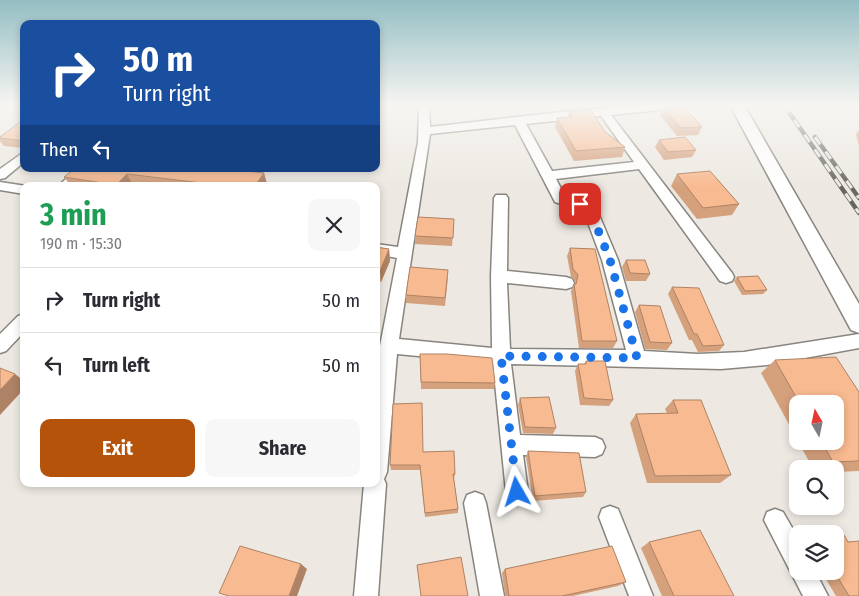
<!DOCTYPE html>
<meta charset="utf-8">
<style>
body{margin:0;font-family:"Fira Sans Condensed",sans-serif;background:#f7f7f7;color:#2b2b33;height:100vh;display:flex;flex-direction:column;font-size:19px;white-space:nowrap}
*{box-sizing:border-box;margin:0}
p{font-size:16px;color:#7c7c81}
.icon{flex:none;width:28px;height:28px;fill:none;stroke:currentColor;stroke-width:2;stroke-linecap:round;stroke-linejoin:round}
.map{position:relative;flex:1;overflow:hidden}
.sheet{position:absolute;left:20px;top:182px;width:360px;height:305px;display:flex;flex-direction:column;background:#fff;border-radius:10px;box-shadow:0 2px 8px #0003}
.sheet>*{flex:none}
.guide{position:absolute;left:20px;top:20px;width:360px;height:152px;border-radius:10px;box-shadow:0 2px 8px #0003;background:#1a4fa0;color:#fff;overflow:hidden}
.needle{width:32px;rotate:351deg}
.controls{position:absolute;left:789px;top:395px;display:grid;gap:10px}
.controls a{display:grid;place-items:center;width:55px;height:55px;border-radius:10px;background:#fff;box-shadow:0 2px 8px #0003;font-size:25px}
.pin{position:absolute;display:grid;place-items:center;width:42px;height:42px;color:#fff;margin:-21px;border-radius:10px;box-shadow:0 2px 8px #0006}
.me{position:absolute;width:55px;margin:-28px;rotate:354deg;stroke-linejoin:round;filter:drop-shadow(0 0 4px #0008)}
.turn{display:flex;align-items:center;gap:18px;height:105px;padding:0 20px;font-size:22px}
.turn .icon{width:65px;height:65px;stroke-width:2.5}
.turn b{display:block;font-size:35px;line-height:42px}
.then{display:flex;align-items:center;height:48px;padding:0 20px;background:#0003;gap:10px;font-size:19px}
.round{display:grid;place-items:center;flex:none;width:52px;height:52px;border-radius:10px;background:#f7f7f7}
.summary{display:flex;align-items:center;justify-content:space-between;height:85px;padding:0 20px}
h1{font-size:30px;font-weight:700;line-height:38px;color:#1e9e55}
.cta{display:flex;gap:10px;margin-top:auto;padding:10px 20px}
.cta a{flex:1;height:58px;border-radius:10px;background:#b45309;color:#fff;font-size:20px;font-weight:700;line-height:58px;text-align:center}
.cta a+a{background:#f7f7f7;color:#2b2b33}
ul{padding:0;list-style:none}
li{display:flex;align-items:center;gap:15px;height:65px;padding:0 20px;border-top:1px solid #e1e1e2}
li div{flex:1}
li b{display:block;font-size:19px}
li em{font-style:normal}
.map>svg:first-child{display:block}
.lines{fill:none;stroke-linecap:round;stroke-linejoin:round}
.minor-casing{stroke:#88847e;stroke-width:3}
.tertiary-casing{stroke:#88847e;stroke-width:3}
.minor{fill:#fff;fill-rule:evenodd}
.tertiary{fill:#fff;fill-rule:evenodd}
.rail-casing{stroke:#686662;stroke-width:4.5}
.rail{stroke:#ede9e2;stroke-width:3;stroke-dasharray:9;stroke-linecap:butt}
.wall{fill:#d5a07c}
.shaded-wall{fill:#ae8265}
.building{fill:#f8ba90;stroke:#ae8265}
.route{stroke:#1a73e8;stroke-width:9;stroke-dasharray:0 16.2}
</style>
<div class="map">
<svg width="859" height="596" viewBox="0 0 859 596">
<rect width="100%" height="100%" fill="#ede9e2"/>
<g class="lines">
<g class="minor-casing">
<g id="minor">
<path d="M419 105H429L430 127C514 118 599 105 684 105L679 108 611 115 732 273 734 277 732 281 726 283 720 281 639 169 556 179 565 196 589 201 597 210 618 260 644 351 698 354 744 352 859 334V348L767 365 721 369 511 364 520 435 595 437 602 440 605 447 602 454 595 457 523 455 528 492 525 500 517 503 509 500 506 492 493 363 397 354 387 472 384 479 386 484 378 596H354L364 484H376V380L380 346 397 258 376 254V244L398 247 418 142ZM601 116 634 162 552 171 526 124ZM515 125 555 202 570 207 580 208 584 212 602 260 626 350 510 349 507 283 566 289 572 287 574 283 572 279 566 277 507 271 508 198 506 195H496L494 198 491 276 492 348 399 339 430 134Z"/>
<path d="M24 152V162L5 178 0 179V169Z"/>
<path d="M77 169H90L72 186H58Z"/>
<path d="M0 182 26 186H24V194L0 190Z"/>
<path d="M24 314V332L6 351 0 353V334L18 316Z"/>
<path d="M475 492 483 495 486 503 504 596H480L464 503 467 495Z"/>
<path d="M610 506 618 509 653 596H629L599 517 602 509Z"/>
<path d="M775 509 783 512 798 538V571H815L828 596H803L764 520 767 512Z"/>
</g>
</g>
<g class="tertiary-casing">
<path id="tertiary" d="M730 105H744L859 304V333L851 330Z"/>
</g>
<use href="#minor" class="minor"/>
<use href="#tertiary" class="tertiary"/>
<g class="rail-casing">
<g id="rail">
<path d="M784 105 859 213"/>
<path d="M815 137 859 198"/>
</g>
</g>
<use href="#rail" class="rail"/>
</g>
<g class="wall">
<path d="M557 105H612L611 106 560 110Z"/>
<path d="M663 108 702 127 698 135 677 136 660 115Z"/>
<path d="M569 112 605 132 625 147 622 157 574 161 555 127 557 118 568 117Z"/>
<path d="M24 119V148L4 146 0 141V137Z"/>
<path d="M859 130V146L856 134Z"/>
<path d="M659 140 696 150 692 157 664 160 655 147Z"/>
<path d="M74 169H232L264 173 267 184 266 186H146L133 185 132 186H71L64 177Z"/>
<path d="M677 174 739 204 732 215 697 219 671 186Z"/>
<path d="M454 219 452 246 415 244V236Z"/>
<path d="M376 247 389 249 390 261 381 282 376 281Z"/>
<path d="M570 248 617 341 613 348H579L571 291 574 284H575L576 282 571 277 567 256Z"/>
<path d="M626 260 650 274 646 281H626L622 267Z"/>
<path d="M448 277 445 306 406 303V295Z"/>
<path d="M737 277 767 290 763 294 742 295 734 281Z"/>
<path d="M672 287 724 345 719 351 698 352 692 340H689L668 294Z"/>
<path d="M639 305 672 343 667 350 645 349 635 312Z"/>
<path d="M420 354 495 383 494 389H421Z"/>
<path d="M775 360 859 392V471L835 472V469H813L798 441H835V404H798V441L761 373Z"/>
<path d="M586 361 613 400 609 406 580 405 575 371 578 364H584Z"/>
<path d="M520 398 556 428 553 434 523 433 518 405Z"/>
<path d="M673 400 731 475 720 483H647L630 423 636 414 667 413 665 409Z"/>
<path d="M528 451 586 492 583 497 533 501 526 457Z"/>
<path d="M423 452 455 474 454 479 458 509V513L425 517 420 470H391L390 465Z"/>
<path d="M649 542 734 596H662L641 548Z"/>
<path d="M505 569 626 582 618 586 573 596H505L502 573Z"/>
<path d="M821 571H835L859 596H836Z"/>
</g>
<g class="shaded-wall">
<path d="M264 173 267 184 266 186H255Z"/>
<path d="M127 174 133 185 132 186H116V185Z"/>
<path d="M389 249 390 261 381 282 380 271Z"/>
<path d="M15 374 24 381V389L0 415V390Z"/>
<path d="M301 564 307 569 297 596H289Z"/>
</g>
<g class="building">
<path d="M683 106 702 127 681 128 663 108Z"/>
<path d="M591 110 605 132 625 147 576 151 557 118 572 117 569 112Z"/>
<path d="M24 119V141L0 138V137Z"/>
<path d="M685 137 696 150 668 152 659 140Z"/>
<path d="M74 169H228L264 173 255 186H227L127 174 116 185 64 177Z"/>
<path d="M710 171 739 204 703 208 677 174Z"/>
<path d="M418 217 454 219 453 238 415 236Z"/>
<path d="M376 247 389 249 380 271H376Z"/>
<path d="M570 248 595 249 617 341H582L574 284H576L578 275 573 269Z"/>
<path d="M626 260H645L650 274 630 273Z"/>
<path d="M410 267 448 270 445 298 406 295Z"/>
<path d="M758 276 767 290 745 291 737 277Z"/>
<path d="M672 287 699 288 724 345 703 346 697 334H694Z"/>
<path d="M639 305 660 306 672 343 650 342Z"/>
<path d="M420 354H447L492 358 495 383 421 382Z"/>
<path d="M836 357 859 392V461L833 462 821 441H835V404H800L775 360Z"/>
<path d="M586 361H605L613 400 584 398 578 364H586Z"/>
<path d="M0 368 15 374 0 390Z"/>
<path d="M549 397 556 428 525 427 520 398Z"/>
<path d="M673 400H701L731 475 655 476 636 414 678 413Z"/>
<path d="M422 403 423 452 454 451 455 474H453L458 509 425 513 420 465H390L393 404Z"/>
<path d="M528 451 579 453 586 492 535 496Z"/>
<path d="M700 530 734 596H674L649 542Z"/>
<path d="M844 535 848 542 859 541V596H849L834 571 835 537Z"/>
<path d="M240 546 301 564 289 596H229L219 593Z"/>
<path d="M612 546 626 582 562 596H509L505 569Z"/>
<path d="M461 557 468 596H421L417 565Z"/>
</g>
<linearGradient id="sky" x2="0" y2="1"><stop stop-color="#94bec3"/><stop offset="0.56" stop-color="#f7f5f2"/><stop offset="1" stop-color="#f7f5f2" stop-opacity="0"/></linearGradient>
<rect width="859" height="188" fill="url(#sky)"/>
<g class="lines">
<path class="route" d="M517 492 501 356 637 358 610 260 590 210 584 204H580"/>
</g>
</svg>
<div class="controls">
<a><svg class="needle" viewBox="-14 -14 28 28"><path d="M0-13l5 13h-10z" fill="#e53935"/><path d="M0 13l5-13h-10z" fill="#7c7c81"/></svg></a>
<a><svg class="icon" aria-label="search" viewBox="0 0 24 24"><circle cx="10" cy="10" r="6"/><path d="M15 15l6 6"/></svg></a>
<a><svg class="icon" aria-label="layers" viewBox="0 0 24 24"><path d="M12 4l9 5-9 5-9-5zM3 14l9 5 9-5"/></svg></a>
</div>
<div class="pin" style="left:580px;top:204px;background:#d93025"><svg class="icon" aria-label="arrive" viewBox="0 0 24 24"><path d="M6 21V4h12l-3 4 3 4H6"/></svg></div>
<svg class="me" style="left:517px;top:492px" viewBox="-20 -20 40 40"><path d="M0-17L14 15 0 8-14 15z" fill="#1a73e8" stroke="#fff" stroke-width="4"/></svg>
<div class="guide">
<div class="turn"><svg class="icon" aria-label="right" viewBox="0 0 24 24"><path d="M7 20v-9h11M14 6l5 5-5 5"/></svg><div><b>50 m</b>Turn right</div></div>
<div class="then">Then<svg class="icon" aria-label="left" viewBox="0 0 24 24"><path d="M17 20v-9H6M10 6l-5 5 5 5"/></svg></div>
</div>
<section class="sheet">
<div class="summary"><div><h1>3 min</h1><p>190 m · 15:30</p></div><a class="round"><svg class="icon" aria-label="close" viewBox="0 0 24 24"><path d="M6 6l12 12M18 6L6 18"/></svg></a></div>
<ul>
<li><svg class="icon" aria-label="right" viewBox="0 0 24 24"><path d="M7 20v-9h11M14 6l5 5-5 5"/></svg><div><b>Turn right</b></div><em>50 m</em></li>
<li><svg class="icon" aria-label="left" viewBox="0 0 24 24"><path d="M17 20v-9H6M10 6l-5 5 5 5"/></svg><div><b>Turn left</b></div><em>50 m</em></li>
</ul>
<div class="cta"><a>Exit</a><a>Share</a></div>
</section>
</div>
